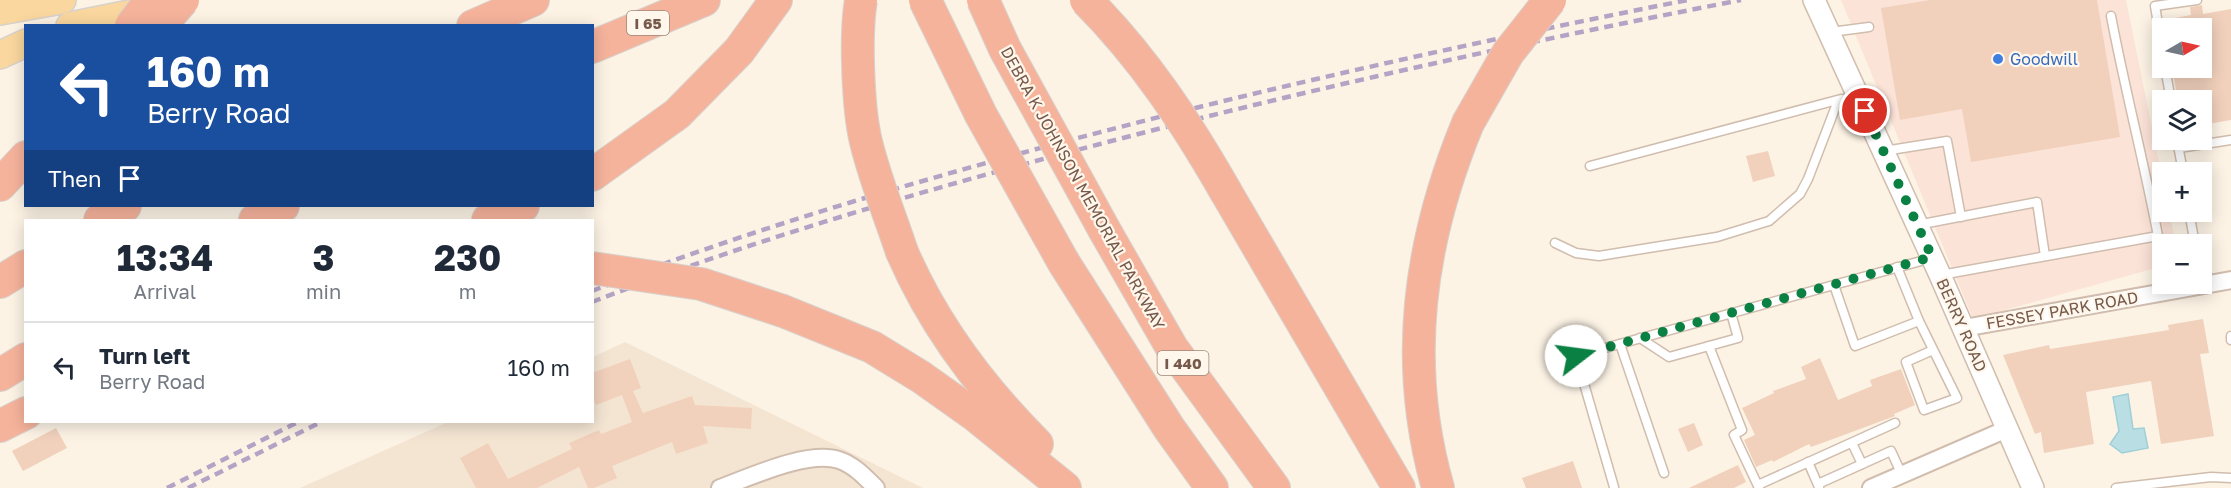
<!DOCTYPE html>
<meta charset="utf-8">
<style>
body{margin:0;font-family:"Golos Text",sans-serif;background:#f2f2f3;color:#1f2937;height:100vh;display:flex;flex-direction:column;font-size:22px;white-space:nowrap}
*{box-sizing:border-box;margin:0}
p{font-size:20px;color:#747a83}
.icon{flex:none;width:33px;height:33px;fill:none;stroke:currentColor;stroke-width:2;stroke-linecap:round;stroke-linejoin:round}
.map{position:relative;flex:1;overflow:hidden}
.drawer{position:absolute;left:24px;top:219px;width:570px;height:204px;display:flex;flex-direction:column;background:#fff;border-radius:0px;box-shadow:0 3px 15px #0003}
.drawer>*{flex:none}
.banner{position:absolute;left:24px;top:24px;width:570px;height:183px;border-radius:0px;box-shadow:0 3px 15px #0003;background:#1a4fa0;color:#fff;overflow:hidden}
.needle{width:39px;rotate:81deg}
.controls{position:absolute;left:2152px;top:18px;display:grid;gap:12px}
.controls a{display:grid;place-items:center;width:60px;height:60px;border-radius:0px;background:#fff;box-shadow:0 3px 15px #0003;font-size:30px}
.pin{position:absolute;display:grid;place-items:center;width:51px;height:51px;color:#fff;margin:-26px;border:3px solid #fff;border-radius:50%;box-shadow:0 2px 6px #0007}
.me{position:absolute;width:66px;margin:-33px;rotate:75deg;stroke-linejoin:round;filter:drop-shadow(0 0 4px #0008)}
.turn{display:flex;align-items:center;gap:21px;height:126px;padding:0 24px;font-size:27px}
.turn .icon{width:78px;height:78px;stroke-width:2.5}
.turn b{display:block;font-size:42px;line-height:51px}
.then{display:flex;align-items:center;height:57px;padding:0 24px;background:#0003;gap:12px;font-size:22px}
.eta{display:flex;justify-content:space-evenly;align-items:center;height:102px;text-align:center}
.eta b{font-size:36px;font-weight:700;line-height:42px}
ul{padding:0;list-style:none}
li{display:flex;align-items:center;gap:18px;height:90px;padding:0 24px;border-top:2px solid #e0e1e3}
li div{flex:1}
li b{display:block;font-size:22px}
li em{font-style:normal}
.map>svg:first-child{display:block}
.residential{fill:#f4e5d3}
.commercial{fill:#fce3d8}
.water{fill:#b9dfe5;stroke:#9fcfd7;stroke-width:1.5}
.building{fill:#f1d1bc}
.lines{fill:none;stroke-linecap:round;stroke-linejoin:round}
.service-casing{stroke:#d0bdae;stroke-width:11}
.minor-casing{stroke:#d0bdae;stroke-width:20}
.tertiary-casing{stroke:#d0bdae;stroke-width:24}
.primary-casing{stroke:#d8d1cc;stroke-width:30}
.motorway-casing{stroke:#d8d1cc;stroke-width:34}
.service{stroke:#fff;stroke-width:8}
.minor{stroke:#fff;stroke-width:16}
.tertiary{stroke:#fff;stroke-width:21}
.primary{stroke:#fad79e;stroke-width:27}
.motorway{stroke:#f6b39c;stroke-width:32}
.rail{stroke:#b5a3c6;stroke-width:4.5;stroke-dasharray:9 6;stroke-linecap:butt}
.motorway-bridge-casing{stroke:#d8d1cc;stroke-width:34;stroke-linecap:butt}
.motorway-bridge{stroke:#f6b39c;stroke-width:32}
.route{stroke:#0b8043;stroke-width:10;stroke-dasharray:0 18}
.shop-dot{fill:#3f7fe0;stroke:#fff7eb;stroke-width:2}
.labels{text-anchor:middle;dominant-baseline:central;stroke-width:4.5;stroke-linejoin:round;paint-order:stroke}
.shield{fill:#fff7eb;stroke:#9e887a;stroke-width:1.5}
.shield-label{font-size:15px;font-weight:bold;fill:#75594a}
.shop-label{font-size:16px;fill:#366cbe;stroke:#fff7eb;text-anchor:start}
.street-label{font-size:16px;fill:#75594a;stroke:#fff7eb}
</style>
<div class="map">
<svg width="2231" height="488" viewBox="0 0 2231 488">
<rect width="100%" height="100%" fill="#fcf3e5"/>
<path class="residential" d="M625 342 923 488H300L448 422H592L593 357Z"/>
<path class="commercial" d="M1841 0H2126L2163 182V212H2169L2176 244H2163V266L1973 319Z"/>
<path class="water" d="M2128 394 2133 429 2144 428 2148 448 2122 453 2110 444 2119 431 2113 397Z"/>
<g class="building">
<path d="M1930 0H2097L2120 137 1971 162 1962 109 1900 120 1881 8Z"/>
<path d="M2202 5 2203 14 2231 9V120L2202 125V100H2178L2172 68H2202V28H2165L2164 20 2191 15 2190 7Z"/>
<path d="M1768 151 1775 176 1753 182 1746 156Z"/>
<path d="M2203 319 2209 353 2200 354 2214 436 2161 444 2151 381 2086 392 2094 444 2044 453 2041 432 2035 434 2003 355 2049 345 2050 349 2169 330 2168 325Z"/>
<path d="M1820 358 1838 400 1872 386 1870 380 1901 369 1915 405 1894 414 1895 416 1833 439 1811 447 1809 444 1773 462 1772 460 1756 467 1744 440 1755 435 1742 408 1774 393 1773 391 1806 379 1801 367Z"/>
<path d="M630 359 641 388 633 391 643 413 692 396 695 405 752 408 751 429 703 426 708 443 676 454 672 442 612 466 617 478 594 488H588L579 467 537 488H476L460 458 488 443 508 479 572 449 569 443 599 430 601 434 632 422 622 395 596 405 592 396V373Z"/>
<path d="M1694 423 1703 445 1688 452 1678 429Z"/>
<path d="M56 428 67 448 23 471 12 451Z"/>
<path d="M1573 461 1582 488H1526L1522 478Z"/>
<path d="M1738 465 1746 482 1734 488H1689Z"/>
</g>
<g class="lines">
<g class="service-casing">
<g id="service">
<path d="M1831 32 1869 27"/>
<path d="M2163 53 2155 6 2197 0"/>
<path d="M2165 68 2171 100"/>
<path d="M2177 140 2183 172"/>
<path d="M2179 148 2231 140"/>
<path d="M1884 151 1947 141 1961 217"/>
<path d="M1590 166 1841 99"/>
<path d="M2189 212 2195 244"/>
<path d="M1917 225 2037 202 2045 256"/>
<path d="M1555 243 1576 253 1599 256 1717 237 1769 221 1800 194 1808 179 1836 106 1854 92"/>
<path d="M1941 275 2158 236C2144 162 2125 90 2111 16"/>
<path d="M1834 285 1855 346 1919 321 1897 267"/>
<path d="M1919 321 1957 398 1924 410 1906 362 1933 350"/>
<path d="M2231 336V340"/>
<path d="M1640 338 1669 357 1738 338 1731 313"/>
<path d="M1620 344 1664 473"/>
<path d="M1709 346 1742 430 1734 435 1759 488"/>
<path d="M1852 443 1862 464"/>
<path d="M1808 462 1819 487"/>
<path d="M1818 484 1891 451 1902 475"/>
<path d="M1758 485 1895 423"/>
<path d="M1614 487 1576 356 1932 258"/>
<path d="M2116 488 2211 477 2231 478"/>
</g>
</g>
<g class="minor-casing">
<g id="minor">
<path d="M1964 328 2231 280"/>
<path d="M720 488C750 477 808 450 839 460 854 465 865 477 876 488"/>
<path d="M1871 488 2007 429"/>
</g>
</g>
<g class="tertiary-casing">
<path id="tertiary" d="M1814 0 1940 275 2033 488"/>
</g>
<g class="primary-casing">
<g id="primary">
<path d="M0 11 62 0"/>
<path d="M70 26 154 9"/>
<path d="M0 55 26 43"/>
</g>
</g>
<g class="motorway-casing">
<g id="motorway">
<path d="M473 26 533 0"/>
<path d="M592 47 704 0"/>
<path d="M592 175 677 114 739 51 776 0"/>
<path d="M0 185 26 157"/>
<path d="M1226 192 1399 488"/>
<path d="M100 220 125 206"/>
<path d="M255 220 283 206"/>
<path d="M488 220 523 206"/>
<path d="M1105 231 1172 348 1274 488"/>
<path d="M902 252C934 326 980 387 1037 444"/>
<path d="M1064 263 1169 428 1212 488"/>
<path d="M0 282 26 266"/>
<path d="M783 311 872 347 921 377 976 416 1065 488"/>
<path d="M0 375 26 359"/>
<path d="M0 426 26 413"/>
<path d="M1438 488C1402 362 1419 242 1468 123"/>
</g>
</g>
<use href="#service" class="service"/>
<use href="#minor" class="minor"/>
<use href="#tertiary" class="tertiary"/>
<use href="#primary" class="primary"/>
<use href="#motorway" class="motorway"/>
<g class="rail">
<path d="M592 291C732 236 877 193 1022 153 1242 93 1464 44 1688 0"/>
<path d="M592 302C758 238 928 189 1100 144 1312 88 1525 42 1741 0"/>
<path d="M167 488 298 422"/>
<path d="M188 488 321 422"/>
</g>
<g class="motorway-bridge-casing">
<g id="motorway-bridge">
<path d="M861 0C855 34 858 109 866 142 875 179 890 216 902 252"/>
<path d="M925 0 981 115 1064 263"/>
<path d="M983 0 1005 49 1105 231"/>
<path d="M1086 0C1143 57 1186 122 1226 192"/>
<path d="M131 26 151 0"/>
<path d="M160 26 183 0"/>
<path d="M1468 123 1508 53 1550 0"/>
<path d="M592 268 701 284 783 311"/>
</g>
</g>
<use href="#motorway-bridge" class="motorway-bridge"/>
</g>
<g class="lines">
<path class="route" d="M1576 356 1932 257 1865 111"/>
</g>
<circle class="shop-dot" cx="1998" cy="59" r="6"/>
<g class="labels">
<g class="shield">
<rect x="627" y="11" width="42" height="24" rx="4.5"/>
<rect x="1157.5" y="351" width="51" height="24" rx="4.5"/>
</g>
<g class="shield-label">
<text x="648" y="23">I 65</text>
<text x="1183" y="363">I 440</text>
</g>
<g class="shop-label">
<text x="2010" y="59">Goodwill</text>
</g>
<g class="street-label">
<text transform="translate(1083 188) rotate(61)">DEBRA K JOHNSON MEMORIAL PARKWAY</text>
<text transform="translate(2062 310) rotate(-10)">FESSEY PARK ROAD</text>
<text transform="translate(1962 325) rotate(66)">BERRY ROAD</text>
</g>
</g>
</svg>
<div class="controls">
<a><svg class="needle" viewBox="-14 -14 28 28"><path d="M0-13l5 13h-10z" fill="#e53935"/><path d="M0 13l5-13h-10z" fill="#747a83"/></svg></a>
<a><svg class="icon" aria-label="layers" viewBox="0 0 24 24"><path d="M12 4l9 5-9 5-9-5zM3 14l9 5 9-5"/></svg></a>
<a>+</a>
<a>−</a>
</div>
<div class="pin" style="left:1865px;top:111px;background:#d93025"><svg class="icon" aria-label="arrive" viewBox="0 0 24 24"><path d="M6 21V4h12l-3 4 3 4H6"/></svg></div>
<svg class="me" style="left:1576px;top:356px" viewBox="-20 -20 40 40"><circle r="19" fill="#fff"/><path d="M0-13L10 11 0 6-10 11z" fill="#0b8043"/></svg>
<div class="banner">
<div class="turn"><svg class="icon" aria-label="left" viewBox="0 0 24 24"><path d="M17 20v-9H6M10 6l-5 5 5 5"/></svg><div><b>160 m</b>Berry Road</div></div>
<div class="then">Then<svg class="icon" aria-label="arrive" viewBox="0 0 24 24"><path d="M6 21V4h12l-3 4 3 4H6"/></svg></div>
</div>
<section class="drawer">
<div class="eta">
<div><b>13:34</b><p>Arrival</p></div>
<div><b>3</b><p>min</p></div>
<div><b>230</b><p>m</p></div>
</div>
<ul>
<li><svg class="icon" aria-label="left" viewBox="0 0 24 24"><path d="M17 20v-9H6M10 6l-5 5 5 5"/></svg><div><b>Turn left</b><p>Berry Road</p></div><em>160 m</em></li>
</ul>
</section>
</div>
